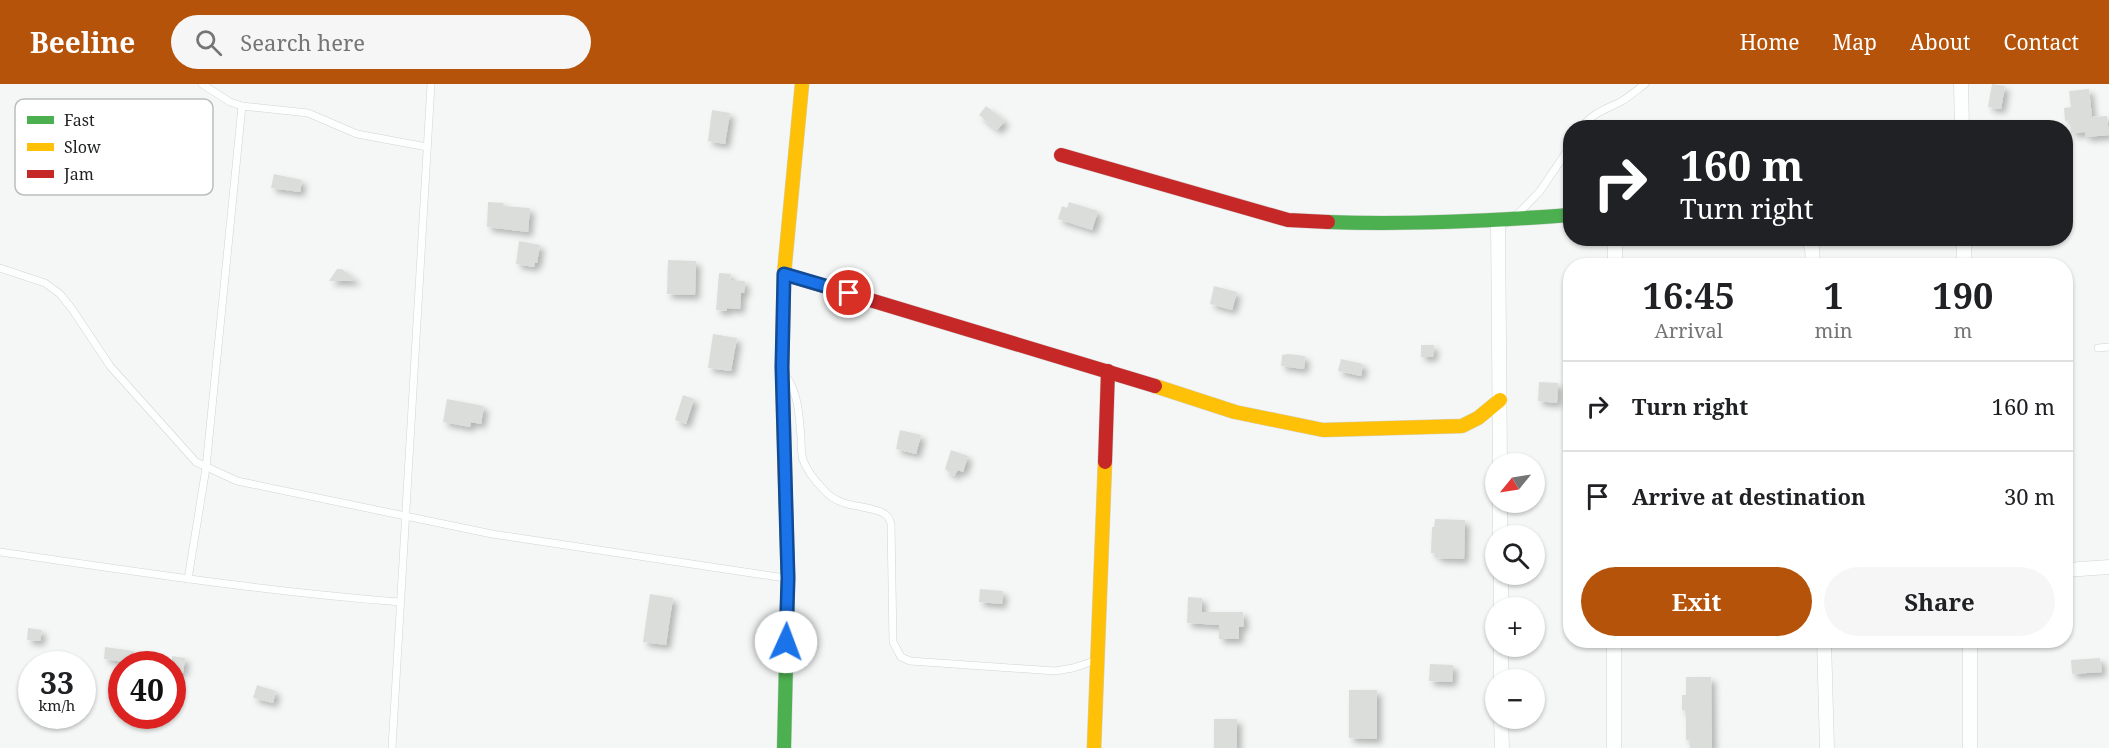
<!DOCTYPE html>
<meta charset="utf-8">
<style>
body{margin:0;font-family:"Noto Serif",serif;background:#f6f6f6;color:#202124;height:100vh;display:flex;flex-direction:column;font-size:22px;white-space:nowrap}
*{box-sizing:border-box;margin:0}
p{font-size:20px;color:#757577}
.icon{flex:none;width:33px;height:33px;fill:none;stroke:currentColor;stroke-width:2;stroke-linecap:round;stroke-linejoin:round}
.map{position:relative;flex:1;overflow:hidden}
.drawer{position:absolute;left:1563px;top:174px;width:510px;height:390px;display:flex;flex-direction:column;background:#fff;border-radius:24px;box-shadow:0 2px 4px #0004}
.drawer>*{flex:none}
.top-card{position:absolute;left:1563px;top:36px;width:510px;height:126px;border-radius:24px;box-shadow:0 2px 4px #0004;background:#202124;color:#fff;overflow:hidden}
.needle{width:39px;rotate:240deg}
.tools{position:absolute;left:1485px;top:369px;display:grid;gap:12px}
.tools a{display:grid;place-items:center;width:60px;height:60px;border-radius:50%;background:#fff;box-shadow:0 2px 4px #0004;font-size:30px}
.speed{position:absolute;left:18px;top:567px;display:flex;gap:12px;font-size:30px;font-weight:700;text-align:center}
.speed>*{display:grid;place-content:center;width:78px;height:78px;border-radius:50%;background:#fff;box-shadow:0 2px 4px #0004;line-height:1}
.speed small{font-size:15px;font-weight:400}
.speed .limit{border:9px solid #d22;background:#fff;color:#111}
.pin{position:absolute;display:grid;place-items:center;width:51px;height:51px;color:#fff;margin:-26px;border:3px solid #fff;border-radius:50%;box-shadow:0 2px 6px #0007}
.me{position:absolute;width:66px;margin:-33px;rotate:2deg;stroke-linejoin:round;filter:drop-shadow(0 0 4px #0008)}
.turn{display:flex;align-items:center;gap:21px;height:126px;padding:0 18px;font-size:27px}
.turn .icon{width:78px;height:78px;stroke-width:2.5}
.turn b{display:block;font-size:42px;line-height:51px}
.eta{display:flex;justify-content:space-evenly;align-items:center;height:102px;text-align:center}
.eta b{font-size:36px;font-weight:700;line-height:42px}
.action{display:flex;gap:12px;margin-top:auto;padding:12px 18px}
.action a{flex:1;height:69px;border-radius:36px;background:#b45309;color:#fff;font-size:24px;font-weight:700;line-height:69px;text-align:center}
.action a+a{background:#f6f6f6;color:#202124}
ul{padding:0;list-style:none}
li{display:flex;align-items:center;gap:18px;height:90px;padding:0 18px;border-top:2px solid #e0e0e0}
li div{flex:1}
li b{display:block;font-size:22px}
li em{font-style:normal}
header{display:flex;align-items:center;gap:36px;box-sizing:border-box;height:84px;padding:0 30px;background:#b45309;color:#fff}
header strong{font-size:28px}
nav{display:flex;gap:33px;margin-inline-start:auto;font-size:21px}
.search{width:420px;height:54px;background:#f6f6f6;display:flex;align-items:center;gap:15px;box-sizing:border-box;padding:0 21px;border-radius:33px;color:#757577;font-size:22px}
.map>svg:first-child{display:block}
.building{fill:#dbdddb;filter:url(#shadow)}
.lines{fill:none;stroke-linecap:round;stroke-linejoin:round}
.lane-casing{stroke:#d2d4d3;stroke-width:8}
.street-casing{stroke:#d2d4d3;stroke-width:15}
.fast-casing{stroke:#d2d4d3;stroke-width:15}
.slow-casing{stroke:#d2d4d3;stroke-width:15}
.jam-casing{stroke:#d2d4d3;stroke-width:15}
.lane{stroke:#fdfefe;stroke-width:7}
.street{stroke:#fdfefe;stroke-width:14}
.fast{stroke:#4caf50;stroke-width:14}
.slow{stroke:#ffc107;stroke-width:14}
.jam{stroke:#c62828;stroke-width:14}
.route-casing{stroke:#114b97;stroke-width:15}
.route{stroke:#1a73e8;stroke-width:10}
.key{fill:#fff;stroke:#bcbdbd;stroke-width:1.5}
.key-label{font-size:16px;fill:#212322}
</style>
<header>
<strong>Beeline</strong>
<div class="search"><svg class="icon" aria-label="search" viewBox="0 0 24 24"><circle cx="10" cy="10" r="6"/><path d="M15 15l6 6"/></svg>Search here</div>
<nav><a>Home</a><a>Map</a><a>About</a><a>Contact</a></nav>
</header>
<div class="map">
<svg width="2109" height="664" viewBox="0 0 2109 664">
<defs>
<filter id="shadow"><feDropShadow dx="4.5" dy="4.5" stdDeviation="3" flood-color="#0004"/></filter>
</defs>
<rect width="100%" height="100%" fill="#f4f7f5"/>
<g class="building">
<path d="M1992 0 2005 2 2001 25 1988 23Z"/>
<path d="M2089 5 2092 33 2107 32 2109 51 2086 53 2085 48 2071 49 2070 36 2065 37 2064 24 2071 23 2069 7Z"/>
<path d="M986 22 1005 37 997 46 979 31Z"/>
<path d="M712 26 730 29 725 60 708 57Z"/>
<path d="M274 90 302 96 300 108 271 104Z"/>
<path d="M488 118 504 119 503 122 530 124 528 148 487 143Z"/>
<path d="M1069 118 1098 127 1092 146 1058 135 1062 122 1067 124Z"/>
<path d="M519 157 540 161 537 179H535L534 183 516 180Z"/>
<path d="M668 176 696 177 695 211 667 210Z"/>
<path d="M337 185H342L357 197H329Z"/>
<path d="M719 189 731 190 730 196 745 197 744 209H741L740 225 727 224V227L716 226Z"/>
<path d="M1214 202 1237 208 1232 226 1210 220Z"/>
<path d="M713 250 737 254 731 287 708 284Z"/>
<path d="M1421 261H1434L1433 273H1421Z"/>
<path d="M1288 270 1305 272 1304 285 1281 282 1282 271Z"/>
<path d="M1341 275 1363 280 1361 292 1338 287Z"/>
<path d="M1539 298 1558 299 1557 319 1538 317Z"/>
<path d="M683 311 694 315 686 340 675 336Z"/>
<path d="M447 315 484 322 481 340 471 338 470 343 443 338Z"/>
<path d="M900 346 921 351 916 370 896 365Z"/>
<path d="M951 366 968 372 963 388 958 386 954 392 945 385Z"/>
<path d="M1435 435 1465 436 1464 475 1437 474V470L1431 469 1432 443H1434Z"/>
<path d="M980 505 1003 507 1002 520 979 518Z"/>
<path d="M650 510 673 514 666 561 643 558Z"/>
<path d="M1188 513 1202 514V528H1243L1244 543H1239V555H1219V541L1187 539Z"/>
<path d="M28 544 42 546 40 557 27 556Z"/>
<path d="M105 563 134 567 132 579 104 575Z"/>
<path d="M172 572 185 574 183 589 172 587Z"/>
<path d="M2100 574 2102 588 2072 590 2071 576Z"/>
<path d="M1430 580 1453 581 1452 598 1429 597Z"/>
<path d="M1686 593H1711L1712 664H1690V656H1686V627L1682 626V611H1686Z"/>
<path d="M257 601 276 607 273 619 253 614Z"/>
<path d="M1349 606H1377V655L1349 654Z"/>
<rect x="1214" y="635" width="23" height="29"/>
</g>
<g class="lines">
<g class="lane-casing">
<g id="lane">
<path d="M202 0 230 18 242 22 308 29 357 50 427 63"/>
<path d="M1582 44C1591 29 1607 25 1622 17 1630 12 1637 6 1645 0"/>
<path d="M1519 129 1540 107 1570 63"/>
<path d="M0 184 45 199 60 210 72 225 110 282 196 378 237 397 492 450 785 494"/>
<path d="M2098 264 2109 263"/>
<path d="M788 295C799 314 799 332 801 353 801 361 801 369 803 376 807 386 816 398 824 406 840 425 866 420 883 429 888 431 890 436 891 440L893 558 901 573 910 577 1055 587 1073 584 1094 577"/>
<path d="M0 468C133 487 266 508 400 518"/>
<path d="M188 495 206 384 242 22"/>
<path d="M392 664 431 0"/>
</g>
</g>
<g class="street-casing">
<g id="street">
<path d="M1961 0 1962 44"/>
<path d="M1498 136 1500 380"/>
<path d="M1808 154 1812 164 1813 182"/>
<path d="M1964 154V182"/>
<path d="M1615 182V154"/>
<path d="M1500 418V452"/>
<path d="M2066 486 2109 483"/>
<path d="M1501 490V524"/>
<path d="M1824 556 1827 664"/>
<path d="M1501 562V596"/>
<path d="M1501 634 1502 664"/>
<path d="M1614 664V556"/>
<path d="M1970 664V556"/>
</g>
</g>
<g class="fast-casing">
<g id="fast">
<path d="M1328 138C1409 141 1489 137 1570 131"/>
<path d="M784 664 788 494 785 395"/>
</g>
</g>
<g class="slow-casing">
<g id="slow">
<path d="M1155 302 1235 328 1323 346 1462 342 1478 334 1500 316"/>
<path d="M785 395 782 283 784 190 802 0"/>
<path d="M1094 664 1105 378"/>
</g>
</g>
<g class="jam-casing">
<g id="jam">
<path d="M1061 71 1288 136 1328 138"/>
<path d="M784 190 1155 302"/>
<path d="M1105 378 1108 287"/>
</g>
</g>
<use href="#lane" class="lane"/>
<use href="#street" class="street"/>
<use href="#fast" class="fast"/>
<use href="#slow" class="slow"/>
<use href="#jam" class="jam"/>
</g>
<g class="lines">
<g class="route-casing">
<path id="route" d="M786 558 788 494 782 283 784 190 849 209"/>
</g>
<use href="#route" class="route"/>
</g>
<rect x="15" y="15" width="198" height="96" rx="9" class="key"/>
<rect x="27" y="32" width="27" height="8" fill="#4caf50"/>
<rect x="27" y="59" width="27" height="8" fill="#ffc107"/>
<rect x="27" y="86" width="27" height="8" fill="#c62828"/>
<g class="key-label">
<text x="64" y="42">Fast</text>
<text x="64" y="69">Slow</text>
<text x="64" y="96">Jam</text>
</g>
</svg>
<div class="tools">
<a><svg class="needle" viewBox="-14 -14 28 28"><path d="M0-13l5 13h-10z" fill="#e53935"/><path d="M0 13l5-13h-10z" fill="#757577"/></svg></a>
<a><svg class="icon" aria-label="search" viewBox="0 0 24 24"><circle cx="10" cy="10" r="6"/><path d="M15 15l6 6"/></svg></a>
<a>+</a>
<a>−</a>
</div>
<div class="speed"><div>33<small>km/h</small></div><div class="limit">40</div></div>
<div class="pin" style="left:849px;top:209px;background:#d93025"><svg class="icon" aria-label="arrive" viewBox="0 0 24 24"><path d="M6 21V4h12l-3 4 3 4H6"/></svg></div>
<svg class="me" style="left:786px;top:558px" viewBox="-20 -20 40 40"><circle r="19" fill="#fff"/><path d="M0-13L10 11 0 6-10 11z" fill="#1a73e8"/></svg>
<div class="top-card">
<div class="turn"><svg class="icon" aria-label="right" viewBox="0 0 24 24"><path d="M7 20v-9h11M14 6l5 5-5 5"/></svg><div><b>160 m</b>Turn right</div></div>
</div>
<section class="drawer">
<div class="eta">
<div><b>16:45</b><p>Arrival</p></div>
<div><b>1</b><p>min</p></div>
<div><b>190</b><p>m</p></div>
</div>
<ul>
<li><svg class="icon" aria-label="right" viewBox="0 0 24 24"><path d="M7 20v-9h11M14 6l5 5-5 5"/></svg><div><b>Turn right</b></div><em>160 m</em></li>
<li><svg class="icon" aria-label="arrive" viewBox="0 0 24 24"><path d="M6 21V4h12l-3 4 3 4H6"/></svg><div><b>Arrive at destination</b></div><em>30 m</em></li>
</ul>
<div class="action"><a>Exit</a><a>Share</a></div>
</section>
</div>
